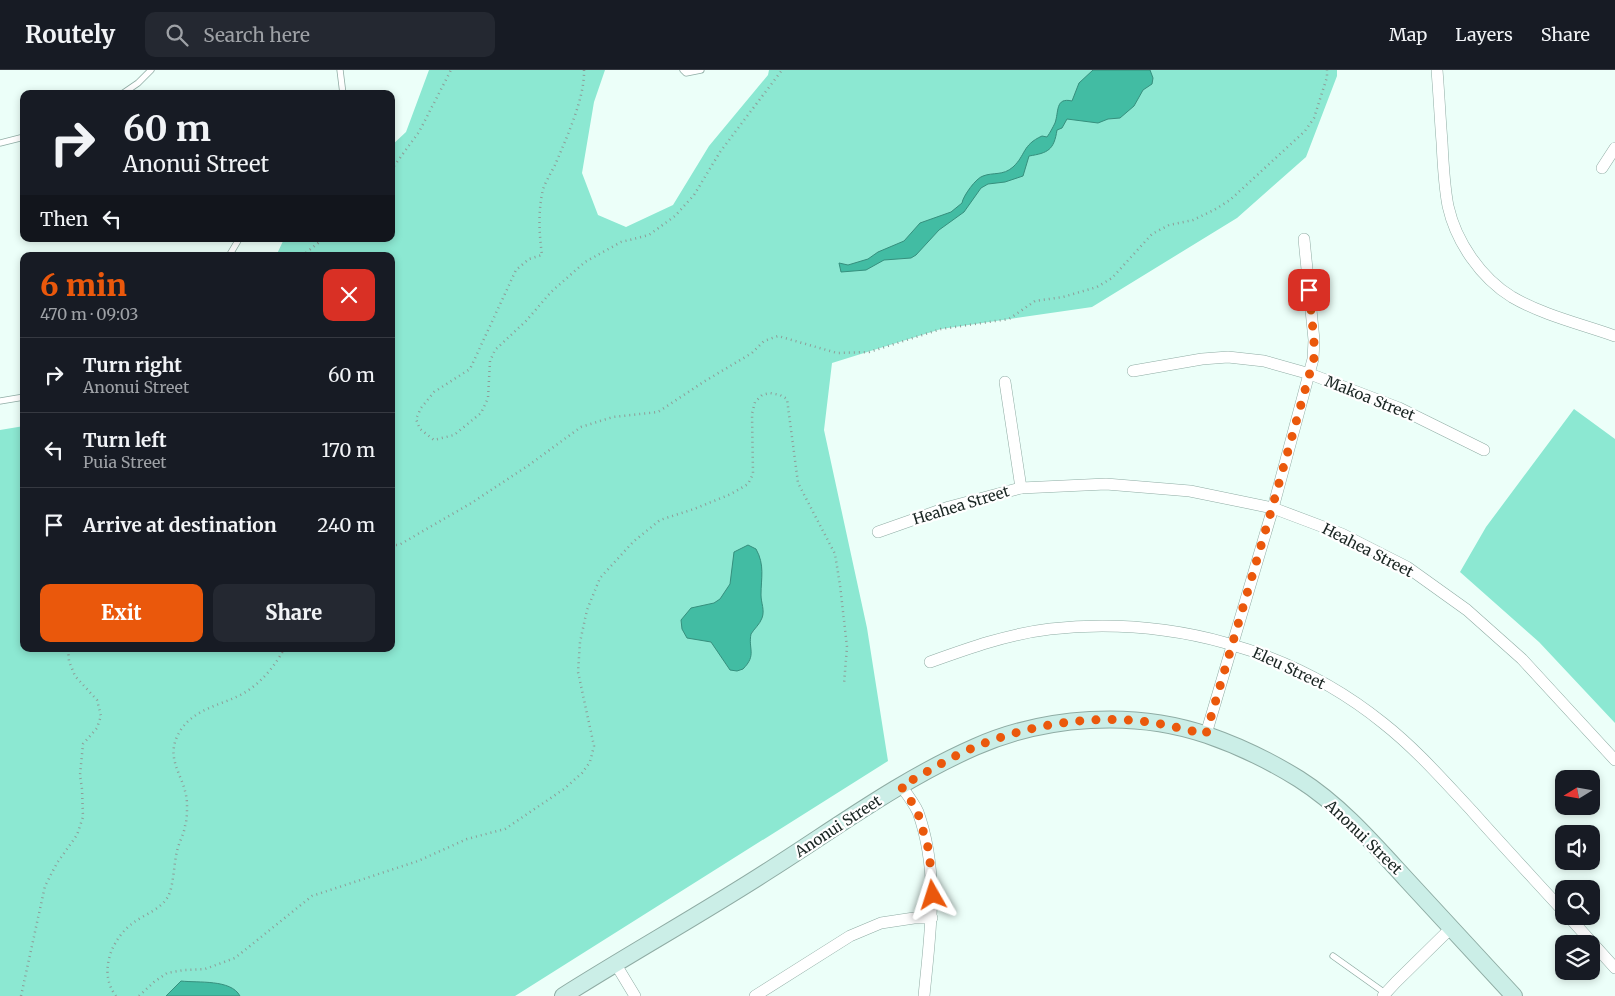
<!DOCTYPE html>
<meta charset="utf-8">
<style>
body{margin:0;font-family:Merriweather,serif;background:#242831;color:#f1f3f6;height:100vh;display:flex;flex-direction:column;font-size:19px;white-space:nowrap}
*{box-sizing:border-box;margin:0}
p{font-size:16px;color:#9ea1a6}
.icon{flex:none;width:28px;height:28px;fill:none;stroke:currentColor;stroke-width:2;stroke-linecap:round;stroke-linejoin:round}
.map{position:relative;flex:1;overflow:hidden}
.details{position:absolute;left:20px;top:182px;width:375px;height:400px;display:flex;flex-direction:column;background:#171b24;border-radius:10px;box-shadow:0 2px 8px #0003}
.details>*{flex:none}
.banner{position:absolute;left:20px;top:20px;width:375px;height:152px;border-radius:10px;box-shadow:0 2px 8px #0003;background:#171b24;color:#f1f3f6;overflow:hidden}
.needle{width:32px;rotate:259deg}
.tools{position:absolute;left:1555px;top:700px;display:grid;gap:10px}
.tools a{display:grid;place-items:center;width:45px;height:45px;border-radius:10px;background:#171b24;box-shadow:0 2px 8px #0003;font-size:25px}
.pin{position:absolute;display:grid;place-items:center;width:42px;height:42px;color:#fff;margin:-21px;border-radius:10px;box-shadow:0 2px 8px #0006}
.me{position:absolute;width:55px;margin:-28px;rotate:354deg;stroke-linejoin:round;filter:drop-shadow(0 0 4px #0008)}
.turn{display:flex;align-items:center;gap:18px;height:105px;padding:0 20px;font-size:22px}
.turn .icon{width:65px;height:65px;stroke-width:2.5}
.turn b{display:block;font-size:35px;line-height:42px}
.then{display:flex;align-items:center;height:48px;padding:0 20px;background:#0003;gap:10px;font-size:19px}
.round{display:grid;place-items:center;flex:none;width:52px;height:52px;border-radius:10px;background:#242831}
.summary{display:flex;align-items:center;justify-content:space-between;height:85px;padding:0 20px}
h1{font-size:30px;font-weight:800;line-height:38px;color:#ea580c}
.primary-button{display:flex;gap:10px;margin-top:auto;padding:10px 20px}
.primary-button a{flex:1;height:58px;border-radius:10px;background:#ea580c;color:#fff;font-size:20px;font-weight:800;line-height:58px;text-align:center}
.primary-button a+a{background:#242831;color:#f1f3f6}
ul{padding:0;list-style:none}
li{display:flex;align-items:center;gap:15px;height:75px;padding:0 20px;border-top:1px solid #363941}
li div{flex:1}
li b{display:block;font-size:19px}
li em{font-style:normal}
header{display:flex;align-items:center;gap:30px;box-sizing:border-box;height:70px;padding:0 25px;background:#171b24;border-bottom:1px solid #363941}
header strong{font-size:24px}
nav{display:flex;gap:28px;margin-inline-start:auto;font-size:18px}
.search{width:350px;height:45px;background:#242831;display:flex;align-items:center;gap:12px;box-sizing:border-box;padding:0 18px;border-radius:10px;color:#9ea1a6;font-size:19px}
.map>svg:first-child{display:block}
.green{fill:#8ce8d2}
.water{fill:#42bca3;stroke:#368f7d}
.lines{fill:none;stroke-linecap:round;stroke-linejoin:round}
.lane-casing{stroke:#8faca4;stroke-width:7}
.street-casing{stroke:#8faca4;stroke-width:12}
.secondary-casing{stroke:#8faca4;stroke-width:18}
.path{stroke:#8d9d98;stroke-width:2.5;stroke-dasharray:1 4;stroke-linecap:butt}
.lane{stroke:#fff;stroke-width:5.5}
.street{stroke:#fff;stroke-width:11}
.secondary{stroke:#cbeee7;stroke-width:16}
.route{stroke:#ea580c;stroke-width:9;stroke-dasharray:0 16.2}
.labels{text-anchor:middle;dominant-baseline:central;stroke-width:4.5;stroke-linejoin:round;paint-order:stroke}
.street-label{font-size:15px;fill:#1a2623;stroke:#fff}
</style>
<header>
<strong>Routely</strong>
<div class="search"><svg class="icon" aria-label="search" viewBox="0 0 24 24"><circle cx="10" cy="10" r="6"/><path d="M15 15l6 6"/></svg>Search here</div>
<nav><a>Map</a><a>Layers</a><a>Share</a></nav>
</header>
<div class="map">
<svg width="1615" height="926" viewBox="0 0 1615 926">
<rect width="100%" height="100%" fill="#ecfff9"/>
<g class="green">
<path d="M429 0H605L594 32 582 103 598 145 626 157 673 135 709 76 768 5 769 0H1337V6L1306 87 1237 148 1092 237 941 259 832 293 824 360 867 558 888 691 515 926H0V360L24 356V579H391V186H276L284 169H391V76L406 62Z"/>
<path d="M1574 339 1615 369V653L1539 572 1460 502 1486 457Z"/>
</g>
<g class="water">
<path d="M1093 0H1150L1153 8 1152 14 1143 20 1134 36 1120 48 1108 49 1098 53 1067 49 1062 58 1057 60C1054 80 1048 83 1029 86L1023 106 1005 112 988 114 981 118 964 142 939 160 916 185 911 188 884 190 866 200 841 202 839 193 848 195 868 189 878 182 904 171 920 153 951 142 962 133C963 126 976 108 983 106 993 102 1003 106 1013 97 1026 85 1022 75 1042 66L1047 67C1050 63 1053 57 1055 53 1059 42 1055 27 1072 31L1079 13Z"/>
<path d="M748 475 756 479C765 495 761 508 761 525 761 533 765 540 762 548 760 554 754 559 751 564 748 579 757 585 743 599L737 601 730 600 711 572 687 568 682 559 681 550 691 538 714 533 720 529 730 514 734 482Z"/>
<path d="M181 911C198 913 231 909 240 926H166Z"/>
</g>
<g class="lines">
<g class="lane-casing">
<g id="lane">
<path d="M340 0 343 24"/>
<path d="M683 0 686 3 701 0"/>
<path d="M122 24 138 13 151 0"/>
<path d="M0 73 24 67"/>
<path d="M229 186 239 169"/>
<path d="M0 331 24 327"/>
<path d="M1333 886 1385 923"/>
</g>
</g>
<g class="street-casing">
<g id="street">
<path d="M1437 0C1439 24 1440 48 1442 72 1443 93 1444 115 1448 136 1456 172 1481 208 1512 227 1543 245 1581 254 1615 266"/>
<path d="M1602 98 1615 78"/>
<path d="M1133 301 1202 289 1228 287 1264 291 1310 304 1399 338 1484 380"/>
<path d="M1005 312 1021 418"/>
<path d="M878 462 949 437 1021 418 1106 414 1190 421 1273 438 1342 464 1407 497 1467 540 1522 589 1615 690"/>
<path d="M930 592C969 578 1008 564 1050 559 1168 546 1290 578 1383 653 1416 679 1443 710 1472 741 1502 775 1533 808 1564 842"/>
<path d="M1206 664 1273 438 1313 289 1314 270 1304 169"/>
<path d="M901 716C907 724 914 733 918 742 940 804 930 863 924 926"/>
<path d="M1568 846 1615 898"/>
<path d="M615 893 635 926"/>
<path d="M755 926 850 866 881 853 914 848H932"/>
<path d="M1383 926 1396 912 1451 858"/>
</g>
</g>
<g class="secondary-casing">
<path id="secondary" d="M563 926C631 883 703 843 771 799 837 757 902 709 975 677 1045 646 1134 640 1207 665 1239 676 1270 691 1299 709 1340 735 1373 773 1406 809 1442 848 1478 887 1514 926"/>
</g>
<g class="path">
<path d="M584 0C585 28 566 69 555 95 551 103 546 111 543 119 538 141 539 163 542 185L529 189 516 200 470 299 434 322 421 338 416 349 420 359 434 370 454 365 481 343 488 328 490 291 495 280 526 251 551 222 585 192 621 172 649 165 675 146 694 125 720 82 782 0"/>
<path d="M391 100 419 62 451 0"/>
<path d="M302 186 323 169"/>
<path d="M391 475H399L473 432 529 395 581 357 613 347 658 342 705 311 752 283 764 271 778 266 837 283 869 282 941 259 1009 249 1035 231 1063 227 1097 217 1112 208 1152 164 1169 155 1193 150 1214 140 1230 130 1305 61 1314 48 1327 7V0"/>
<path d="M21 926 45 816 57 793 77 765 83 747 82 719 80 705 83 674 97 658 101 646 97 630 75 606 69 591 68 579"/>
<path d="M116 926C98 903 111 869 133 853 146 843 164 839 170 822 174 809 174 794 177 781 179 772 184 764 185 756 187 750 187 743 187 737 188 706 160 690 182 658 198 637 223 635 244 623 261 613 275 596 284 579"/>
<path d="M139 926 154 912 167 903 184 900 205 899 235 888 312 826 418 791 467 769 505 759 564 719 582 703 590 692 594 676 578 602 580 572 587 540 600 508 633 472 660 450 694 439 731 424 748 414 753 404 752 344 755 332 762 325 770 323 780 325 787 329 798 413 835 484 840 515 847 577 844 614"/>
</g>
<use href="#lane" class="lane"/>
<use href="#street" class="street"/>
<use href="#secondary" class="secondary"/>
</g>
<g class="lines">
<path class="route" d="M933 825 929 781 917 740 901 716C926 703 950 687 975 677 1032 653 1100 643 1161 654 1176 657 1191 661 1206 664L1272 438 1314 288V270L1309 220"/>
</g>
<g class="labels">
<g class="street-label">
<text transform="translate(1370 328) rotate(22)">Makoa Street</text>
<text transform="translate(961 435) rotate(-17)">Heahea Street</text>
<text transform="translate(1368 480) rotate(27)">Heahea Street</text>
<text transform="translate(1289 598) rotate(25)">Eleu Street</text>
<text transform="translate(838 756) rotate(-33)">Anonui Street</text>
<text transform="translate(1364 767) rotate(44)">Anonui Street</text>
</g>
</g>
</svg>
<div class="tools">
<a><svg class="needle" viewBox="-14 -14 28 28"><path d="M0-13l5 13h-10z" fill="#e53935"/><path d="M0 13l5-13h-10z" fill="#9ea1a6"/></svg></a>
<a><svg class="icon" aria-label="sound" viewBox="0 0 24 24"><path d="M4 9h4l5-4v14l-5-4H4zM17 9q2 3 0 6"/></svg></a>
<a><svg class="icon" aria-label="search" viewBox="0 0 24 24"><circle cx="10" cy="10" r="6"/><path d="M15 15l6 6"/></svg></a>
<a><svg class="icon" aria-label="layers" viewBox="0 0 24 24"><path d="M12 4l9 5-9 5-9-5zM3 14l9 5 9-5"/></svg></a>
</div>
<div class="pin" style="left:1309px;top:220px;background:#d93025"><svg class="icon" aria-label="arrive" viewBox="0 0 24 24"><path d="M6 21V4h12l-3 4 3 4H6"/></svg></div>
<svg class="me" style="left:933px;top:825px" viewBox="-20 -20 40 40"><path d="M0-17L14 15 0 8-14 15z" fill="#ea580c" stroke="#fff" stroke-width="4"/></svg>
<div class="banner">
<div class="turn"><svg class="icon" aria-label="right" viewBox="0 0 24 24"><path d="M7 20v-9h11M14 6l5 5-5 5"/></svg><div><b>60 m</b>Anonui Street</div></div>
<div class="then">Then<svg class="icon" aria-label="left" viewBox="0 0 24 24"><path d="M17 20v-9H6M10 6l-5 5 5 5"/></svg></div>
</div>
<section class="details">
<div class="summary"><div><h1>6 min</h1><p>470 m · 09:03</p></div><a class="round" style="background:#d93025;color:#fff"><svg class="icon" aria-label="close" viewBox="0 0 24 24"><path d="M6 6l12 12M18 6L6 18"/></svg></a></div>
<ul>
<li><svg class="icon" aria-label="right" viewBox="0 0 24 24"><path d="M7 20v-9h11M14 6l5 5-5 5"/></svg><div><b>Turn right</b><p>Anonui Street</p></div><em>60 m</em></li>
<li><svg class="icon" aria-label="left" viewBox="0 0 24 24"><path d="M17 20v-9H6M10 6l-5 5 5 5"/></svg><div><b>Turn left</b><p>Puia Street</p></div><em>170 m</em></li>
<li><svg class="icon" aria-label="arrive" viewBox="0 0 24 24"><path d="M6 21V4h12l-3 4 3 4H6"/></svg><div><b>Arrive at destination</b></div><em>240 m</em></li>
</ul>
<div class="primary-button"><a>Exit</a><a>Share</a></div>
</section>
</div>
